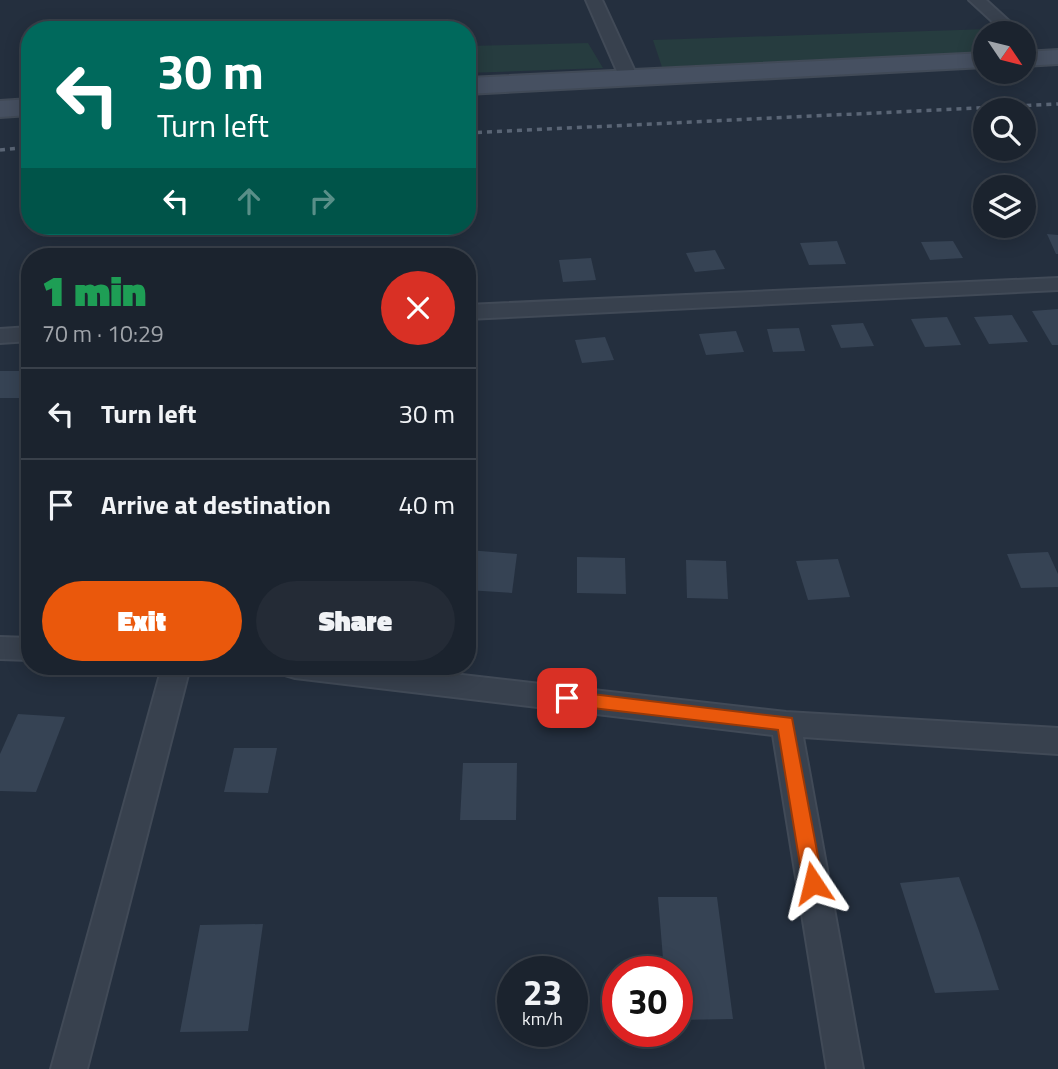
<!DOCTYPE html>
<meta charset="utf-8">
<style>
body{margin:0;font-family:"Titillium Web",sans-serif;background:#242b36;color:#f1f3f6;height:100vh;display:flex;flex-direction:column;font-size:26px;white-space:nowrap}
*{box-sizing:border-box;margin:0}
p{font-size:23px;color:#a0a4aa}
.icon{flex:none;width:38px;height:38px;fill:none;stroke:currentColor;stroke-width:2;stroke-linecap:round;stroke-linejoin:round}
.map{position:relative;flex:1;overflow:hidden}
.panel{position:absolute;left:21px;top:248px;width:455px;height:427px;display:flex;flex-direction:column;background:#1b232e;border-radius:28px;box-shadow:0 4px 18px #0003,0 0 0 2px #39404a}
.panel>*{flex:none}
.banner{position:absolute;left:21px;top:21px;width:455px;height:214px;border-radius:28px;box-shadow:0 4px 18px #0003,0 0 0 2px #39404a;background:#00695c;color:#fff;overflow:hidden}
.needle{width:46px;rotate:125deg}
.fabs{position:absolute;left:973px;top:21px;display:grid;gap:14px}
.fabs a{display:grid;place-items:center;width:63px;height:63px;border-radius:50%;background:#1b232e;box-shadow:0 4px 18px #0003,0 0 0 2px #39404a;font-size:35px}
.speed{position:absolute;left:497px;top:956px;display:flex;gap:14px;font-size:35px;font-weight:700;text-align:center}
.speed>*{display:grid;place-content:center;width:91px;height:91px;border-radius:50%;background:#1b232e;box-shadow:0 4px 18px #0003,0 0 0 2px #39404a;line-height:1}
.speed small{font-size:18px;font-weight:400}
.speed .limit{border:10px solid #d22;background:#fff;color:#111}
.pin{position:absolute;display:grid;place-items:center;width:60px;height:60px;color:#fff;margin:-30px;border-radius:14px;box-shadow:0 4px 10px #0006}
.me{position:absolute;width:77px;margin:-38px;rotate:350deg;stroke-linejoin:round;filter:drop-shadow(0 0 5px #0008)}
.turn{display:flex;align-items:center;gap:24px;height:147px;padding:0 21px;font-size:32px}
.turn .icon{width:91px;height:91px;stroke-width:2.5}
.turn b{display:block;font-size:49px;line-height:60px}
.lanes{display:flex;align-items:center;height:66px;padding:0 21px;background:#0003;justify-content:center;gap:35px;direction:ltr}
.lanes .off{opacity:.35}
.round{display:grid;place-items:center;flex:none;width:74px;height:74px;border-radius:37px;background:#242b36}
.headline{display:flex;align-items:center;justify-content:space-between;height:119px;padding:0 21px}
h1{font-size:42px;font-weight:800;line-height:52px;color:#1e9e55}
.cta{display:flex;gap:14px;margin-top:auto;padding:14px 21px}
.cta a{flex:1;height:80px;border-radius:42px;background:#ea580c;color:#fff;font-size:28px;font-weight:800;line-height:80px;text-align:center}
.cta a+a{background:#242b36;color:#f1f3f6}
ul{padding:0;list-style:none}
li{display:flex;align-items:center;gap:21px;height:91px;padding:0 21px;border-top:2px solid #39404a}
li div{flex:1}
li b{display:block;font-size:26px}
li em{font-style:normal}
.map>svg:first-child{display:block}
.green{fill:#263c3f}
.building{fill:#364354}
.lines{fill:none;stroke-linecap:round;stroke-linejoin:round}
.street-casing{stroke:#414a57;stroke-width:4}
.secondary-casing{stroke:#414a57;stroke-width:4}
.street{fill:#38414e;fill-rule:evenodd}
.secondary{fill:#465061;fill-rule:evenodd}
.rail{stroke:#5a6575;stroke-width:3.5;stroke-dasharray:5 5;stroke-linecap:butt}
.route{fill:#ea580c;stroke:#983908;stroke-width:2}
</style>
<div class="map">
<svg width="1058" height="1069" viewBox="0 0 1058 1069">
<rect width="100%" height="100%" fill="#242f3e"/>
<g class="green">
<path d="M989 29 995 33H985V52L662 67 653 40Z"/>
<path d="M588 43 603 68 467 73V46Z"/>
</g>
<g class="building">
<path d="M1047 234 1058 235V254H1056Z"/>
<path d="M837 241 846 264 809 265 800 243Z"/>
<path d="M953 241 963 258 930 260 921 242Z"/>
<path d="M715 250 725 269 695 272 686 253Z"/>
<path d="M591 258 596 280 563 282 559 260Z"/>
<path d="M1058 309V345H1052L1032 311Z"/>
<path d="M1012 315 1028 342 989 344 974 317Z"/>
<path d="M947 317 961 345 925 347 911 319Z"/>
<path d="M863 323 874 346 841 348 831 325Z"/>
<path d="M799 328 805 351 773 352 767 329Z"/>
<path d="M736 331 744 352 706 355 699 334Z"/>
<path d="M605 337 614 360 582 363 575 340Z"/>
<rect x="0" y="371" width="30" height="27"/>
<path d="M469 550 517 554 512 593 467 590Z"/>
<path d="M1048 552 1058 574V587L1021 588 1007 554Z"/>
<path d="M577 557 625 558 626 594 577 593Z"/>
<path d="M838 559 850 597 808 600 796 561Z"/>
<path d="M686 560 726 561 728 599 687 598Z"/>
<path d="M18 714 65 717 36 792 0 791V754Z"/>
<path d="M234 748H277L268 793 224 792Z"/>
<path d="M463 763H517L516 820H460Z"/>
<path d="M959 877 979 931 999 990 935 993 900 883Z"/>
<path d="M658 897H717L733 1019 677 1020V971H664Z"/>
<path d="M263 924 248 1031 180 1032 200 925Z"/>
</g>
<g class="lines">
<g class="street-casing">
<g id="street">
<path d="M586 0H602L638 78 635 82 629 83 620 78Z"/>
<path d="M969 0H986L1022 33H1005Z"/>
<path d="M1058 278V290L467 319V305Z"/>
<path d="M30 327V341L0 343V329Z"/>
<path d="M0 637 30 638V660L0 659Z"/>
<path d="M162 667H190L87 1069H51Z"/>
<path d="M281 667H393L786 712 1058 728V754L803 737 863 1069H827L773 735 295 678 285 675Z"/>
</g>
</g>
<g class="secondary-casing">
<g id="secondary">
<path d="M1058 50V64L1024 66V52Z"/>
<path d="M985 53V67L467 94V78Z"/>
<path d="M30 99V115L0 117V101Z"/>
</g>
</g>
<use href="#street" class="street"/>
<use href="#secondary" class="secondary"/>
<g class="rail">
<path d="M467 133 1058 104"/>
<path d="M0 150 30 147"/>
</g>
</g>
<path class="route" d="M567 691 792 718 823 883 820 890 813 892 806 890 803 883 778 730 567 705 558 698Z"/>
</svg>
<div class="fabs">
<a><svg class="needle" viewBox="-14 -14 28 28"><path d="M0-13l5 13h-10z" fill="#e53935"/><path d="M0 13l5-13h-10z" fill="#a0a4aa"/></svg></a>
<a><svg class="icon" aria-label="search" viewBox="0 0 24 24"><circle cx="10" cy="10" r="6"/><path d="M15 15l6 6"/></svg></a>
<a><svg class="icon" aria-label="layers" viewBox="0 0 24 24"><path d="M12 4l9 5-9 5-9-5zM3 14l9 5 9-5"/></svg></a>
</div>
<div class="speed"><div>23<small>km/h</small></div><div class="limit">30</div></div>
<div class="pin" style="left:567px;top:698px;background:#d93025"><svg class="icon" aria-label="arrive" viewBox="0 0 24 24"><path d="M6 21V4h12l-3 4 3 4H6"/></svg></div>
<svg class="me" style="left:813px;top:883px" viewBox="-20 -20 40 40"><path d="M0-17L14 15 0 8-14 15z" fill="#ea580c" stroke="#fff" stroke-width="4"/></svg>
<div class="banner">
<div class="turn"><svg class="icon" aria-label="left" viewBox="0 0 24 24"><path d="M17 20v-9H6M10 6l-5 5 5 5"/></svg><div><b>30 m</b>Turn left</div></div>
<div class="lanes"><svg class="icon" aria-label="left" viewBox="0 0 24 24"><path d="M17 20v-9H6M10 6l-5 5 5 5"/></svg><svg class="icon off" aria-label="ahead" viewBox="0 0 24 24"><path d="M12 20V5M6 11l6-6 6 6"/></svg><svg class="icon off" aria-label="right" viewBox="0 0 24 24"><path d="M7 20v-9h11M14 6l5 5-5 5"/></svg></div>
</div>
<section class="panel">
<div class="headline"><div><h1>1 min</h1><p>70 m · 10:29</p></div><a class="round" style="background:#d93025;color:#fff"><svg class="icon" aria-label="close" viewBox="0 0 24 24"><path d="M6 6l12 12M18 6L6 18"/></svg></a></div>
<ul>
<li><svg class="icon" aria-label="left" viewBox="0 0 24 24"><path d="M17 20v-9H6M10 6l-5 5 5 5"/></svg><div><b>Turn left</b></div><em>30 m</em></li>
<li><svg class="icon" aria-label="arrive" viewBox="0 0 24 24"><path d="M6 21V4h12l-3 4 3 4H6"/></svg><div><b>Arrive at destination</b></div><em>40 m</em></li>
</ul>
<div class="cta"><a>Exit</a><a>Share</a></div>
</section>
</div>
